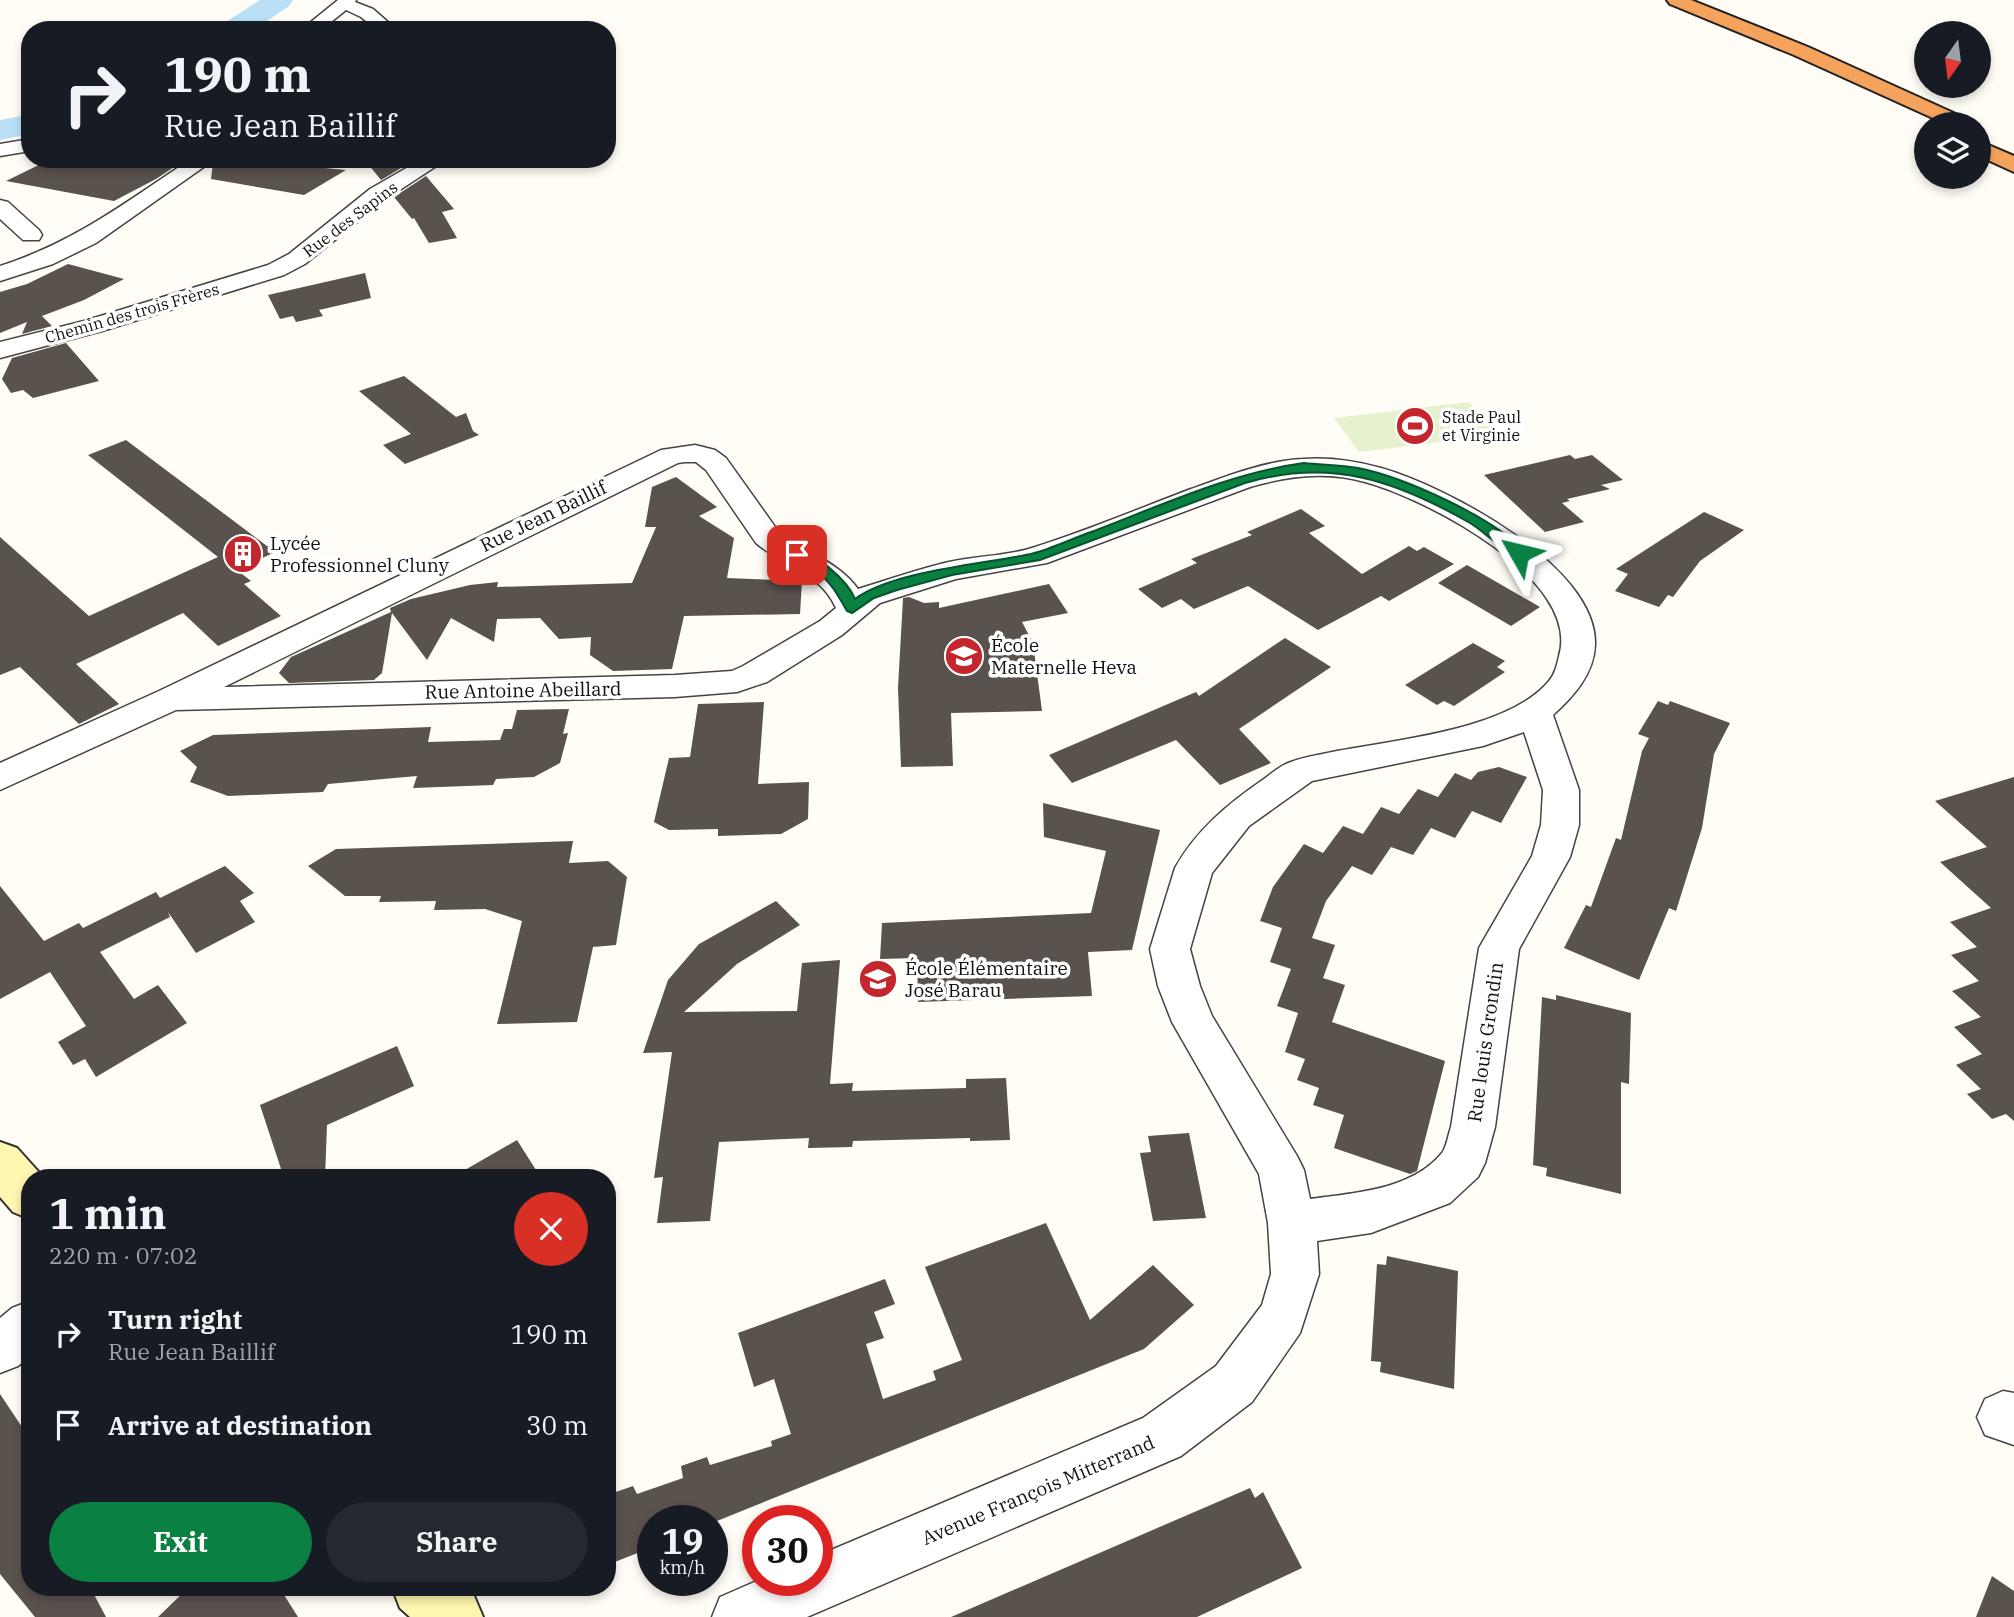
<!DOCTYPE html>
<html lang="en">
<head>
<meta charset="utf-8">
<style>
	:root { --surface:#171b24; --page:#242831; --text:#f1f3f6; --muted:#9ea1a6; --accent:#0b8043 }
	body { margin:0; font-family:"IBM Plex Serif",serif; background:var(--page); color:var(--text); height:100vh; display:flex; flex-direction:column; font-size:26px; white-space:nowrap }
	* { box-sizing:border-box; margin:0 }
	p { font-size:23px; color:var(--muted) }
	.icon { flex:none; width:38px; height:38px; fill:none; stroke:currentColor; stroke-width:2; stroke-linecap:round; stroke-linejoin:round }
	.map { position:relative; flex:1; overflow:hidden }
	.side { position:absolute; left:21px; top:1169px; width:595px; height:427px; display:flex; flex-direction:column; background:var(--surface); border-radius:28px; box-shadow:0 4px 10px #0003 }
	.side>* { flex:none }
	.banner { position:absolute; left:21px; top:21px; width:595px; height:147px; border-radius:28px; box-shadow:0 4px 10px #0003; background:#171b24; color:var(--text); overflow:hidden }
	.needle { width:46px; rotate:194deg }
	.controls { position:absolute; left:1914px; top:21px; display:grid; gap:14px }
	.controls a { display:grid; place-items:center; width:77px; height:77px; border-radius:50%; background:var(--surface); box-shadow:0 4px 10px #0003; font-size:35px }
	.speed { position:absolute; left:637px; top:1505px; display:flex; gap:14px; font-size:35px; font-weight:700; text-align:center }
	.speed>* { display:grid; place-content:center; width:91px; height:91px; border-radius:50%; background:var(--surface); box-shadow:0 4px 10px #0003; line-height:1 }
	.speed small { font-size:18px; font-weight:400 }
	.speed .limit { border:10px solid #d22; background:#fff; color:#111 }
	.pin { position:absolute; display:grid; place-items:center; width:60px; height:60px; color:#fff; margin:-30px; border-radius:14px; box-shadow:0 4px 10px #0006 }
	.me { position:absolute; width:77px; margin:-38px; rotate:307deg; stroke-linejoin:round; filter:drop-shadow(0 0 5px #0008) }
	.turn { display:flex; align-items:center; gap:24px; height:147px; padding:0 28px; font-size:32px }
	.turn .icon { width:91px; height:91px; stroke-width:2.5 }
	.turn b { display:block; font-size:49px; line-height:60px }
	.round { display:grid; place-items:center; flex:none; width:74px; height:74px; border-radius:37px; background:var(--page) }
	.headline { display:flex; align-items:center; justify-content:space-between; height:119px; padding:0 28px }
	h1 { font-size:42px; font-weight:700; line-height:52px }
	.primary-button { display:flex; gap:14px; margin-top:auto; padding:14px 28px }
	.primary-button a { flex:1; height:80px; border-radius:42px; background:var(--accent); color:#fff; font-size:28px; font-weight:700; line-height:80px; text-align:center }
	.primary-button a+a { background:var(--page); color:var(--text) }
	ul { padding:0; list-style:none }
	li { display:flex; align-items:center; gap:21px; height:91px; padding:0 28px }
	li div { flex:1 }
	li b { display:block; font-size:26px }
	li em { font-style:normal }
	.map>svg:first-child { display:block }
	.pitch { fill:#e6f2cf }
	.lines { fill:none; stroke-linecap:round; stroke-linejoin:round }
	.river { fill:#b9e0f7; fill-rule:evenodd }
	.building { fill:#5a524d }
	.street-casing { stroke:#444; stroke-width:3 }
	.secondary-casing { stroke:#333; stroke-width:4 }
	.highway-casing { stroke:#222; stroke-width:4 }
	.street { fill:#fff; fill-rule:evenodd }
	.secondary { fill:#fff6b0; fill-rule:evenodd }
	.highway { fill:#f5a25d; fill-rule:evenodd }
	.route { fill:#0b8043; stroke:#07532c; stroke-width:2 }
	.labels { text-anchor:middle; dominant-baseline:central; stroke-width:7; stroke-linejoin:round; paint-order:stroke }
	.far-street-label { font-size:16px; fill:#111; stroke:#fff }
	.far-poi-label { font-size:16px; fill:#111; stroke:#fff; text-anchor:start }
	.street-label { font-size:19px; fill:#111; stroke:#fff }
	.poi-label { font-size:19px; fill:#111; stroke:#fff; text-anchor:start }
</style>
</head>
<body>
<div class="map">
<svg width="2014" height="1617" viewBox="0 0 2014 1617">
	<rect width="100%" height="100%" fill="#fffdf5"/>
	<path class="pitch" d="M1469,402L1498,435L1359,452L1334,418Z"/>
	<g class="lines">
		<g class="river">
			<path d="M260,0H293L289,6L254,30H219L223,24Z"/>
			<path d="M30,114V134L0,140V120Z"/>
		</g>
	</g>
	<g class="building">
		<path d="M51,159H186L156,179L114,201L6,181Z"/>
		<path d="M218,159H226L346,170L304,195L211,179L213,163Z"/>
		<path d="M364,159H411L413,161L381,180Z"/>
		<path d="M426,176L454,209L442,212L457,238L429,243L414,218L412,219L394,197Z"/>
		<path d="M68,264L124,279L84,300L42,316L52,326L22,334L27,322L0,333V292L27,284Z"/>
		<path d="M365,273L371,298L319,310L323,316L296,322L293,316L280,319L268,295Z"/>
		<path d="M66,343L99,381L33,398L23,390L11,393L2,379L12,358Z"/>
		<path d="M404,376L456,417L466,413L473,431L479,435L405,464L383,445L411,434L359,391Z"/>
		<path d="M126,440L275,552L237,570L251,581L244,584L281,616L218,646L183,613L76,664L119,704L79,724L20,667L0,675V537L89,616L218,557L88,455Z"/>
		<path d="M1570,455L1575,459L1592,455L1623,480L1601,485L1610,489L1567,499L1570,501L1562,503L1584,522L1545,532L1484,475Z"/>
		<path d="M676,477L717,507L699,516L734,538L727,578L802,581L800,614L684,616L672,669L613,671L590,655L591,637L559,639L540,618L497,619L494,642L451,618L427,660L392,613L382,673L374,680L289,683L279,673L291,657L391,612L390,608L411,599L470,585L498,582L497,587L632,583L656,527H645L652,487Z"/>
		<path d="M1301,509L1325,526L1309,533L1362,574L1409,546L1417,551L1424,547L1454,564L1389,601L1381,596L1318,630L1248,586L1194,609L1181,599L1162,608L1138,589L1197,563L1191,559L1252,535L1247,532Z"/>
		<path d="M1704,512L1744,530L1700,561L1673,597L1668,595L1659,607L1615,591L1628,574L1616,569Z"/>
		<path d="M1467,565L1540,607L1511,626L1438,583Z"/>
		<path d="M1049,584L1068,613L1022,622L1033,643L1042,711L951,713L953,766L901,767L898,688L903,598L909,597L924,603L939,602V608Z"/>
		<path d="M1285,638L1331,667L1239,729L1271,763L1220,785L1176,740L1072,783L1049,755L1196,692L1199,696Z"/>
		<path d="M1473,643L1505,661L1497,667L1505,672L1454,706L1444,701L1437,705L1405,685Z"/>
		<path d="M1658,701L1668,705L1670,701L1730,723L1714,754L1702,828L1676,911L1669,908L1639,980L1564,948L1586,905L1591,907L1616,838L1621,840L1642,751L1649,738L1638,734Z"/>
		<path d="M764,702L758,784L809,782L808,819L781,834L718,836V829L669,830L654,822L669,758L690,757L698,704Z"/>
		<path d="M569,709L563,734L568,733L560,763L534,777L496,779L493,785L413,788L417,776L328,784L323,792L228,796L190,782L197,767L180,751L213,735L431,727L428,742L500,740L504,729H512L517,710Z"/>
		<path d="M1499,767L1527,777L1501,823L1472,811L1455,838L1431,828L1413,855L1391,847L1372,875L1352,866L1326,901L1312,938L1335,945L1323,978L1345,985L1332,1022L1445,1061L1417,1171L1410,1174L1334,1148L1344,1115L1313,1105L1319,1088L1297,1080L1305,1059L1285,1052L1298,1013L1277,1006L1291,969L1270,962L1282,928L1260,921L1273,887L1304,844L1323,853L1343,826L1363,834L1381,807L1399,814L1418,789L1438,797L1455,773L1471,780L1478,772Z"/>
		<path d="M2014,777V1121L2006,1114L1992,1119L1967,1094L1981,1089L1956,1065L1982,1054L1954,1027L1981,1017L1952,991L1979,981L1951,955L1977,947L1950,922L1991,908L1940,862L1987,847L1935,801Z"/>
		<path d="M1043,803L1160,830L1132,950L1088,952L1092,996L918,1002L917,958L880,959L882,923L1091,913L1106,851L1044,837Z"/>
		<path d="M573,841L569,863L608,861L627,877L616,945L593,947L577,1022L497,1024L522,921L485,909L434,910L436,901L379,902L381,896H345L308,866L336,849Z"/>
		<path d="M225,866L254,893L240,901L255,922L196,953L168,912L170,917L100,952L134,999L158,985L187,1023L96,1077L85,1059L73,1065L58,1042L86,1026L50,972L0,999V886L44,941L79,923L83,928L156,892L160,898Z"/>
		<path d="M776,901L800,925L737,964L684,1012L797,1011L802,963L840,960L830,1084L853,1083L852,1091L966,1088V1079L1006,1078L1010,1140L970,1141V1138L853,1141L852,1147L808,1148L809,1138L719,1142L710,1221L657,1223L663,1177L654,1178L672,1052L643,1053L668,980L699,944Z"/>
		<path d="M1556,995L1631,1013L1629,1084L1621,1082V1194L1546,1176L1547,1168L1533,1165L1542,997L1556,1000Z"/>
		<path d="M397,1046L414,1086L327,1125L325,1178H284L260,1105Z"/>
		<path d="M1189,1133L1206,1218L1153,1221L1140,1153L1151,1152L1148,1136Z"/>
		<path d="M517,1140L541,1178H451Z"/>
		<path d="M1046,1223L1090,1320L1153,1265L1194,1305L1144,1349L717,1521H653V1547L607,1565V1495L633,1486L637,1494L683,1478L681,1466L707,1457L710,1465L772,1446L771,1441L791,1434L774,1379L754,1387L738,1333L885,1279L895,1304L874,1312L884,1338L866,1344L883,1399L936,1380L933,1371L962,1360L925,1267Z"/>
		<path d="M1387,1256L1458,1271L1454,1389L1380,1372L1381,1362L1371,1361L1377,1264L1386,1265Z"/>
		<path d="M0,1394L30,1439V1587H90L106,1617H35L0,1574Z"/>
		<path d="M1250,1488L1255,1498L1263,1492L1302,1568L1197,1617H951Z"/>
		<path d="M1992,1576L2014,1591V1617H1976Z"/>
		<path d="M189,1587H279L298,1617H158Z"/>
	</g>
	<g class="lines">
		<g class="street-casing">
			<g id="street">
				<path d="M338,0H356L355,2L373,9L397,30H377L361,17L346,10L321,30H301Z"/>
				<path d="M30,139V151L0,156V144Z"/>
				<path d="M191,159H215L96,243L53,264L0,281V266C75,242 126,202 191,159Z"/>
				<path d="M422,159L444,161L386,199L305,264L284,275L102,331L0,358V342L84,321L268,265L289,254L370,189Z"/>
				<path d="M0,200L8,202L39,230L42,235L39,240H23L0,219Z"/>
				<path d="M695,445L715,450L726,458L778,531C804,553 837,560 858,589C888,580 918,569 949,562C976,556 1006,556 1032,548C1086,531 1138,509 1191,489C1227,476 1264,461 1303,459C1329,457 1356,461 1381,468C1445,486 1598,566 1595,645C1594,674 1573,697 1553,715L1579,790V825L1570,857L1519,949L1495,1127L1485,1163L1478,1177L1450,1203L1371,1233L1317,1241L1319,1274L1300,1333L1252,1402L1181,1456L807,1617H712L720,1597L759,1580H817V1556L1143,1418L1216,1366L1262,1305L1271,1274L1268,1223L1259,1174L1172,1022L1158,986L1150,949L1175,868C1196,830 1229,803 1264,779C1272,773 1281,765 1291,762C1303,757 1318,755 1332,752C1394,740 1509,730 1549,681C1555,674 1557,665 1559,656C1582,579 1425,498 1365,482C1326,471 1288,476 1250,487L1047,563L956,579L880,603L842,635L767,682L737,692L675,697L176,710L0,790V763L159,691L661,450ZM685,462H696L706,470L756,543C785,568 819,571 836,608L820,621L743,666L732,671L675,675L224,687L678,463ZM1524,732L1543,790L1541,825L1532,856L1479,948L1451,1127C1448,1135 1447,1146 1442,1153C1412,1190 1354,1193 1310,1199L1304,1170L1297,1156L1212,1016L1200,986L1190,949L1212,873L1249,826L1312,781L1483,746Z"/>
				<path d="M30,1301V1356L18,1366L0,1373V1318L12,1308Z"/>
				<path d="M2003,1391L2014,1393V1445L1985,1435L1977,1417L1985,1399Z"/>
			</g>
		</g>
		<g class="secondary-casing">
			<g id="secondary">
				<path d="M0,1142L17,1148L44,1178H30V1219L13,1212L0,1197Z"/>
				<path d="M392,1587H465L474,1596L483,1617H410L400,1608Z"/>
			</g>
		</g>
		<g class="highway-casing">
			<g id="highway">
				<path d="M1667,0H1691L1808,47L1969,120L1972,124H1946L1794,55L1670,4Z"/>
				<path d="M1979,141L2014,156V172L1979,156Z"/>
			</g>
		</g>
		<use href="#street" class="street"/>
		<use href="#secondary" class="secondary"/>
		<use href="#highway" class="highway"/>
	</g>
	<path class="route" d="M1304,463C1322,465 1341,465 1358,468C1404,477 1495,518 1526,553L1524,555C1509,558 1484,531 1470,523C1395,480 1330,458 1245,483L1040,560L952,575L897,590L874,598L852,613L847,611C838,595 831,582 815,570C808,564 798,562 791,555L793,552C813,549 848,581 855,599C893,571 983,564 1031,554C1051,549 1071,539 1091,532C1160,506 1230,473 1304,463Z"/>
	<defs>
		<g id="stadium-disc" transform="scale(2.0125)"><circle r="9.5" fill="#c4262e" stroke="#fff"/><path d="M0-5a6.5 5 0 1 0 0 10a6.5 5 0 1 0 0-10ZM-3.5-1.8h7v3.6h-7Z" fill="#fff"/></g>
		<g id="building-disc" transform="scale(2.0125)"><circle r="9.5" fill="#c4262e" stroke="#fff"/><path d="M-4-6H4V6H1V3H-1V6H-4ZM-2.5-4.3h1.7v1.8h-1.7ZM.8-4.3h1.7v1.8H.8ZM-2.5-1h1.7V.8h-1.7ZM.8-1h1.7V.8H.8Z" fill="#fff"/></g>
		<g id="school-disc" transform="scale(2.0125)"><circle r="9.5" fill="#c4262e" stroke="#fff"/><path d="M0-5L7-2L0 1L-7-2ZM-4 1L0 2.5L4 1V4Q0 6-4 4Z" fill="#fff"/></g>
	</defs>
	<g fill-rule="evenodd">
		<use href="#stadium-disc" x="1415" y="426"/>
		<use href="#building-disc" x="243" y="554"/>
		<use href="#school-disc" x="964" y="656"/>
		<use href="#school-disc" x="878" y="979"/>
	</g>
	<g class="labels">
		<g class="far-street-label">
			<text transform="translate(350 219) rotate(-37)">Rue des Sapins</text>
			<text transform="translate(132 313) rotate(-16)">Chemin des trois Frères</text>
		</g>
		<g class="far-poi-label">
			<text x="1442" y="417">Stade Paul<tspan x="1442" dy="18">et Virginie</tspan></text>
		</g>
		<g class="street-label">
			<text transform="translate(543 516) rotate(-26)">Rue Jean Baillif</text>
			<text transform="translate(523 690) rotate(-1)">Rue Antoine Abeillard</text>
			<text transform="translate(1485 1042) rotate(-82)">Rue louis Grondin</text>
			<text transform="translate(1038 1490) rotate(-23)">Avenue François Mitterrand</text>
		</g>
		<g class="poi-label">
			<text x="270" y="543">Lycée<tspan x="270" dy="22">Professionnel Cluny</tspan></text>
			<text x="991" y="645">École<tspan x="991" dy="22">Maternelle Heva</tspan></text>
			<text x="905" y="968">École Élémentaire<tspan x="905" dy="22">José Barau</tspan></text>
		</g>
	</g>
</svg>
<div class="controls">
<a><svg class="needle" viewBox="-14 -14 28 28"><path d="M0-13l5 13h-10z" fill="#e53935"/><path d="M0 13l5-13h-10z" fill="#9ea1a6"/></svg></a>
<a><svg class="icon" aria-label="layers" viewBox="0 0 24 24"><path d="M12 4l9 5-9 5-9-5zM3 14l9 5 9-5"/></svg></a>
</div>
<div class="speed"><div>19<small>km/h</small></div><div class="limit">30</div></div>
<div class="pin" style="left:797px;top:555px;background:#d93025"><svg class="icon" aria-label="arrive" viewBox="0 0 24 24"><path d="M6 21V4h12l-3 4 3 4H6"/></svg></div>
<svg class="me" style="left:1519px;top:553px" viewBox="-20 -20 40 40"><path d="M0-17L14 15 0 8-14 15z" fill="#0b8043" stroke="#fff" stroke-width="4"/></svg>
<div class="banner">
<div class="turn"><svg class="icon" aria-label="right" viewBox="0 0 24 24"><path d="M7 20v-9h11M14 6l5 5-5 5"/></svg><div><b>190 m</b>Rue Jean Baillif</div></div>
</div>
<section class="side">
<div class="headline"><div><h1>1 min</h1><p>220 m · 07:02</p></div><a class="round" style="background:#d93025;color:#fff"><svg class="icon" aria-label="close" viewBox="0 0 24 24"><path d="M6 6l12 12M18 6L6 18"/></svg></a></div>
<ul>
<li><svg class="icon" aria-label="right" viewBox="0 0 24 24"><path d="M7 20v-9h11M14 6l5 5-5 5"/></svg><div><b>Turn right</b><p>Rue Jean Baillif</p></div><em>190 m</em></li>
<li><svg class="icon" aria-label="arrive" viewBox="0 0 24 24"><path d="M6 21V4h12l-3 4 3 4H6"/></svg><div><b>Arrive at destination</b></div><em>30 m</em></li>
</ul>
<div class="primary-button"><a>Exit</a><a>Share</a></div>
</section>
</div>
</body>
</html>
